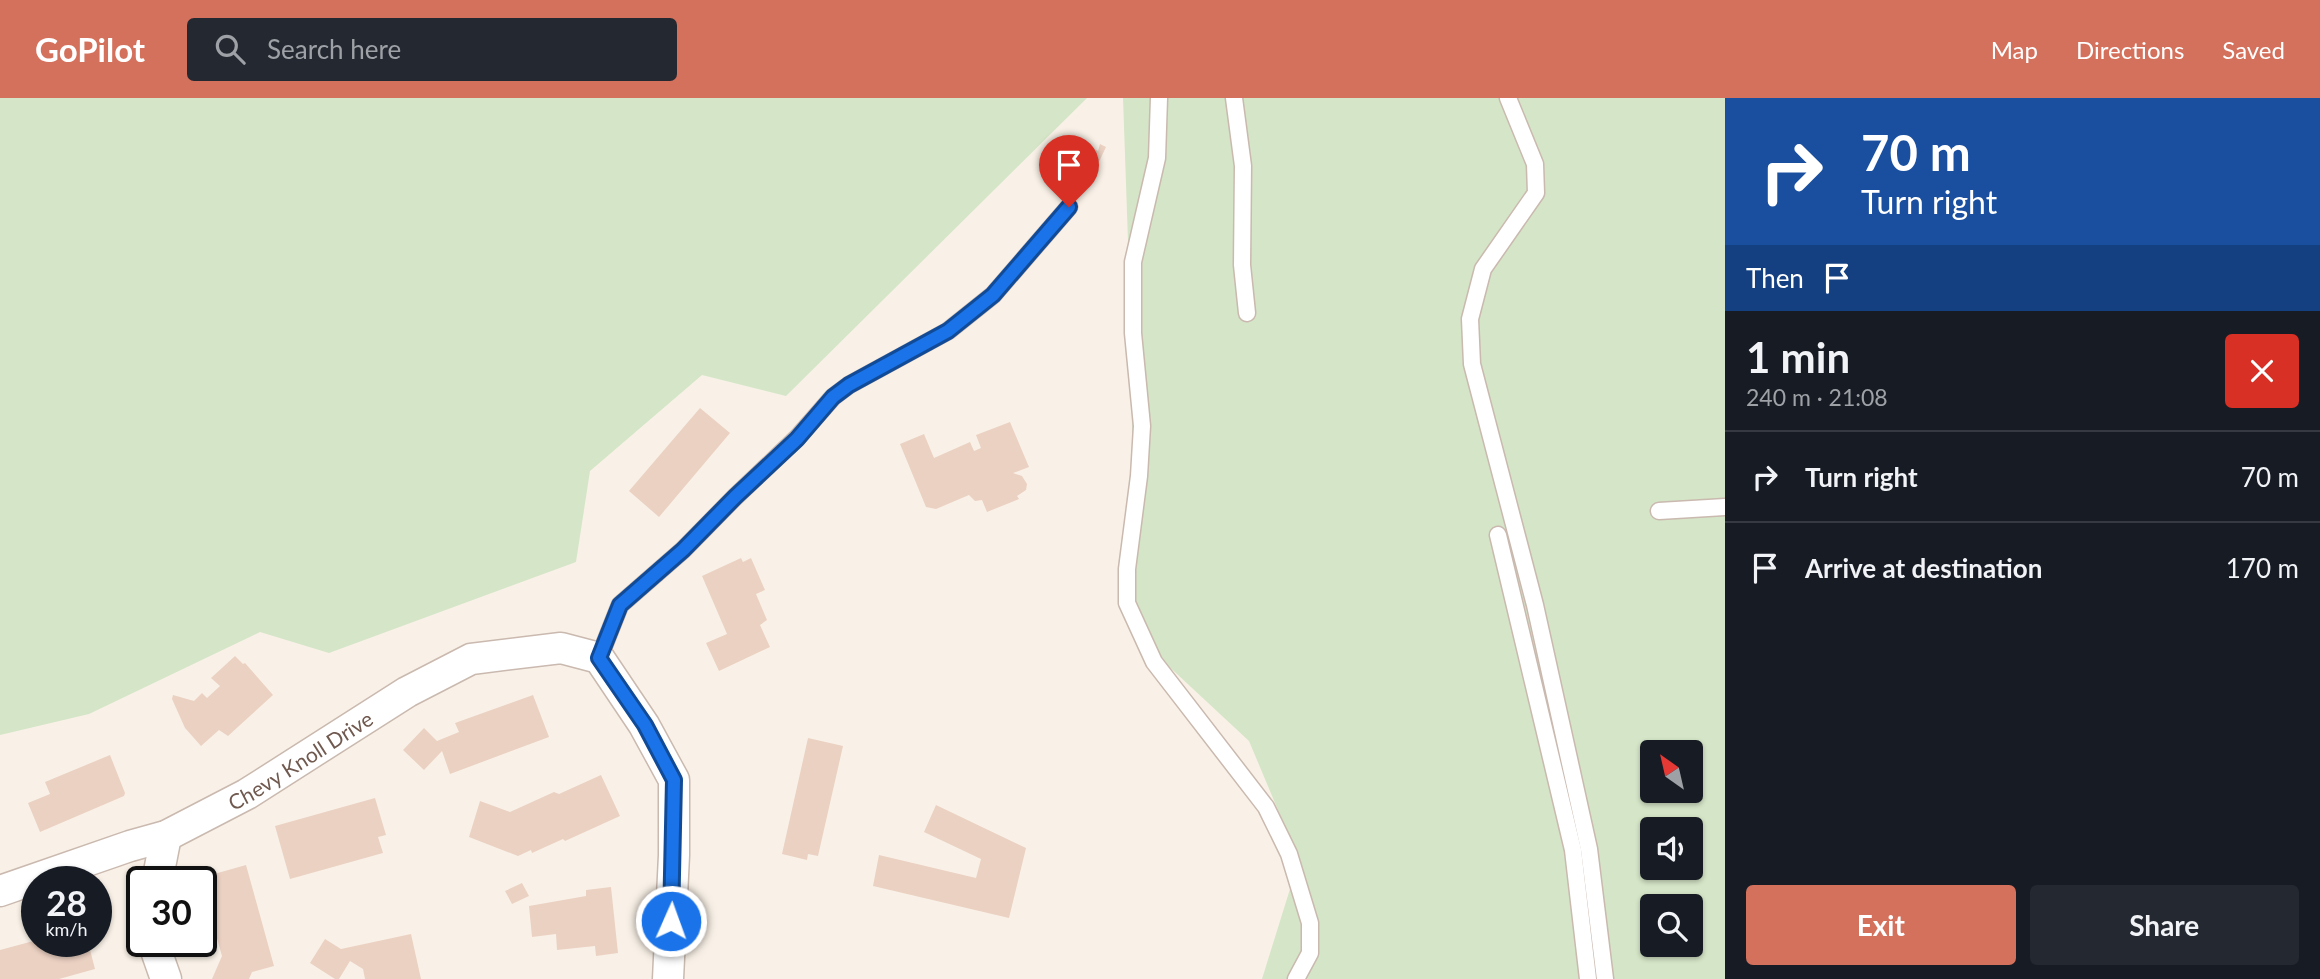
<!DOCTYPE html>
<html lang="en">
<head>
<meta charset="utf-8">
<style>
	:root { --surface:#171b24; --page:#242831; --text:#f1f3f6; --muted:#9ea1a6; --line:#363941; --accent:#d4715c }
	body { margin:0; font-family:Lato,sans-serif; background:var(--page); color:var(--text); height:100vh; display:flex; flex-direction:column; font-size:26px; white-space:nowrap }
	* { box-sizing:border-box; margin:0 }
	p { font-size:23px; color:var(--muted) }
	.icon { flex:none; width:38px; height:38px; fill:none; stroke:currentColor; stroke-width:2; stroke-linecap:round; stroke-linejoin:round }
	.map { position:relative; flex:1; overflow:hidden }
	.panel { display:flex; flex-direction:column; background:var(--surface); width:595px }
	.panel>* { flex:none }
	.banner { background:#1a4fa0; color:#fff; overflow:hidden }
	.needle { width:46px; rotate:326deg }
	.controls { position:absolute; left:1640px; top:642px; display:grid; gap:14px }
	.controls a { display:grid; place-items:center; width:63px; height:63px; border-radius:7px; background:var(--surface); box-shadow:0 2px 5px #0004; font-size:35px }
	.speed { position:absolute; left:21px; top:768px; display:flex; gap:14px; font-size:35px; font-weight:700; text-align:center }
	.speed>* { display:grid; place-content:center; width:91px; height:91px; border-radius:50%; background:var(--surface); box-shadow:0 2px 5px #0004; line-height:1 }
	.speed small { font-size:18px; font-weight:400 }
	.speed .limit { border:4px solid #111; border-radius:10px; background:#fff; color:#111 }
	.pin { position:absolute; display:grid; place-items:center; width:60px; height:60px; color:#fff; margin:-72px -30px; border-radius:50% 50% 50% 0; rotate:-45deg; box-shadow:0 0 7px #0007 }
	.pin .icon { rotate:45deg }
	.me { position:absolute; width:77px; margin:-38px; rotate:2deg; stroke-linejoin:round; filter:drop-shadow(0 0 5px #0008) }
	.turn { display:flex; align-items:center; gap:24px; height:147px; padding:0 21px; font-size:32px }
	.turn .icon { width:91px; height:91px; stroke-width:2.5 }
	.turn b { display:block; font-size:49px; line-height:60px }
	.then { display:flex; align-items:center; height:66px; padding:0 21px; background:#0003; gap:14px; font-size:26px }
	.round { display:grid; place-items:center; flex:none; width:74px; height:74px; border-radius:7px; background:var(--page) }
	.head { display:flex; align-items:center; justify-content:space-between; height:119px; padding:0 21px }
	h1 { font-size:42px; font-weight:700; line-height:52px }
	.action { display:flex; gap:14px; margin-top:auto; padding:14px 21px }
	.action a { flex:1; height:80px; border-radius:7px; background:var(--accent); color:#fff; font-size:28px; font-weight:700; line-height:80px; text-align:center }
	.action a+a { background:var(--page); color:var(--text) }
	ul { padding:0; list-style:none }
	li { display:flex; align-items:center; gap:21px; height:91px; padding:0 21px; border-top:2px solid var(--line) }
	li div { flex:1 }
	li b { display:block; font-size:26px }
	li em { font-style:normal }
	header { display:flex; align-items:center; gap:42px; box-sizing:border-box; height:98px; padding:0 35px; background:var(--accent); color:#fff }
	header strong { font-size:33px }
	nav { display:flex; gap:38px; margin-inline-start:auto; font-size:24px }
	.search { width:490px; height:63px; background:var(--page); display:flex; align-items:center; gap:18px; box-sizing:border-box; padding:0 24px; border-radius:7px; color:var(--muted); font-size:26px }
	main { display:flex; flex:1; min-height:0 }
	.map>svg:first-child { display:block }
	.green { fill:#d5e5c7; fill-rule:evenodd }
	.building { fill:#ebd1c2 }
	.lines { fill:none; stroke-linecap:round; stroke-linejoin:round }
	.service-casing { stroke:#cab9af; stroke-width:19 }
	.minor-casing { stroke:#cab9af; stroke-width:33 }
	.service { stroke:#fff; stroke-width:16 }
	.minor { stroke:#fff; stroke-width:30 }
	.route-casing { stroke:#114b97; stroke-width:18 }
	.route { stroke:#1a73e8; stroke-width:12 }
	.labels { text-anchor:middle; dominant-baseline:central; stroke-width:5; stroke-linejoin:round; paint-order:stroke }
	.street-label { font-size:21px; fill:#70594f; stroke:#fdf6ed }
</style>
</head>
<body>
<header>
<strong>GoPilot</strong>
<div class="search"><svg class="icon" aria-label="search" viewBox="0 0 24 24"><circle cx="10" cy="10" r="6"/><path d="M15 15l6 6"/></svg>Search here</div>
<nav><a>Map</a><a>Directions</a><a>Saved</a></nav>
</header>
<main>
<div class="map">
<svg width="1725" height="881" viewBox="0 0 1725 881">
	<rect width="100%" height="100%" fill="#f9f1e7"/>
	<g class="green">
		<path d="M0,0H1087L786,298L702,277L590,373L576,464L329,555L260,534L89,616L0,637Z"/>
		<path d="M1123,0H1725V881H1262L1299,762L1249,643L1134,536L1131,229ZM1652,654H1690V693H1652ZM1652,732H1690V770H1652ZM1652,808H1690V847H1652Z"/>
	</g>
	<g class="building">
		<path d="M1100,46L1106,49L1088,87L1077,81L1091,49L1098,53Z"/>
		<path d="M700,310L730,335L659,419L629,393Z"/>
		<path d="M1010,324L1029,369L1013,375L1022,378L1027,386L1026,392L1017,398L1019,401L987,414L982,402L975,403L969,397L936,411L926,409L900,346L924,336L934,360L970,344L974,353L981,350L976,337Z"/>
		<path d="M741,460L743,464L751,460L765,492L756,496L767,522L760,527L770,549L719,573L706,545L727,536L702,478Z"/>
		<path d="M235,558L243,566L245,565L273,597L228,638L219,632L201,648L185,630L172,601L173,597L194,603L202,595L207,600L220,588L211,580Z"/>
		<path d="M533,597L549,639L450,676L442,653L424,672L403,652L424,630L437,643L459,634L455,625Z"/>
		<path d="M808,640L843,648L818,758L808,756L807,762L782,756Z"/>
		<path d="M110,657L125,695L124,698L40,734L28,705L50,696L45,684Z"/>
		<path d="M601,677L620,718L565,743L563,741L532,755L531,752L518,758L469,739L480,703L510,714L554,694L559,696Z"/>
		<path d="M375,700L386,737L378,739L383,755L290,781L275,728Z"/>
		<path d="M936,707L1026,750L1009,820L873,788L879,757L976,780L981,761L924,734Z"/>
		<path d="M246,767L274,868L252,874L249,881H212L222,858L200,780Z"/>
		<path d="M522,785L529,798L512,806L505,793Z"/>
		<path d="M611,789L618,855L596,858L595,848L557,852L556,836L532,839L529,808L586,798V792Z"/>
		<path d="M411,836L421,881H365L363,871L350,863L339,881H335L310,865L325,841L341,851Z"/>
		<path d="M37,842V844H88L95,871L59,881H0V852Z"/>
	</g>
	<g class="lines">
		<g class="service-casing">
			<g id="service">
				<path d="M1159,0L1157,60L1133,164V235L1142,328L1139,378L1127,471V505L1154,564L1266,709L1289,756L1310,825V855L1296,881"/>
				<path d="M1234,0L1243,68L1242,167L1247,215"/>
				<path d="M1508,0L1535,66L1536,95L1483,171L1470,221L1472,266L1535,507L1589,751L1605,881"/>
				<path d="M1659,413L1725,409"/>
				<path d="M1498,437L1573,752L1588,881"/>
				<path d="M599,560L620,507L683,452L735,399L797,340L833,299L849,287L948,233L993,197L1069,109"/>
			</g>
		</g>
		<g class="minor-casing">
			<g id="minor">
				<path d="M157,784L166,738"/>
				<path id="s1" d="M0,793L130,748L166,738L247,696L407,594L471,561L561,550L599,560L644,627L674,682V757L668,881"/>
				<path d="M153,844L166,881"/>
			</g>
		</g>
		<use href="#service" class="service"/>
		<use href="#minor" class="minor"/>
	</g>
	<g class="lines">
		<g class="route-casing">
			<path id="route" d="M671,823L674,682L645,627L599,560L620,507L683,452L735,399L797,341L833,299L849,287L948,233L993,197L1069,109"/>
		</g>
		<use href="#route" class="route"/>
	</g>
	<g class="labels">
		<g class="street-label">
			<text stroke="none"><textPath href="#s1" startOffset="329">Chevy Knoll Drive</textPath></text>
		</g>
	</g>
</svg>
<div class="controls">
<a><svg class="needle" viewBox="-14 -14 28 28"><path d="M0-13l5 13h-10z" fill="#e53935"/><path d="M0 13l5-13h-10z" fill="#9ea1a6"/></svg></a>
<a><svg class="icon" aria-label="sound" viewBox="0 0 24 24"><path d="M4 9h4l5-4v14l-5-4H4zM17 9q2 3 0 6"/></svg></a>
<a><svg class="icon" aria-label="search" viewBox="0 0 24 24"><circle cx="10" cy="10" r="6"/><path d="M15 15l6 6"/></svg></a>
</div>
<div class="speed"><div>28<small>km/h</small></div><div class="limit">30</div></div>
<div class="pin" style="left:1069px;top:109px;background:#d93025"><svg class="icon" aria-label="arrive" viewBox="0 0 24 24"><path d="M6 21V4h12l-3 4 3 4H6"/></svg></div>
<svg class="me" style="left:671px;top:823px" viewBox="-20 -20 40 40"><circle r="17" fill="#1a73e8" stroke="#fff" stroke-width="3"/><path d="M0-11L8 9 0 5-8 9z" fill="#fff"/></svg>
</div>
<section class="panel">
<div class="banner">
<div class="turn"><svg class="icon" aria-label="right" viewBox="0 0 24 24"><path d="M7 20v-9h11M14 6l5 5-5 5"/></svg><div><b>70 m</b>Turn right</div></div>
<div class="then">Then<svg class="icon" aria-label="arrive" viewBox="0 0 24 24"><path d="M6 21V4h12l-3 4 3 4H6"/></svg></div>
</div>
<div class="head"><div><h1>1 min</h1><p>240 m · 21:08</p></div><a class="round" style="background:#d93025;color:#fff"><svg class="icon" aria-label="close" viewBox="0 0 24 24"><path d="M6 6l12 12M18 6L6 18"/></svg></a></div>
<ul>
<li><svg class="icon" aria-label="right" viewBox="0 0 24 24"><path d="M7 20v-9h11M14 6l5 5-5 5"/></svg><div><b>Turn right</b></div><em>70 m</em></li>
<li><svg class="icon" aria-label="arrive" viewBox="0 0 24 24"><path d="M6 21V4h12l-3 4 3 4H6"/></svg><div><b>Arrive at destination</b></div><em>170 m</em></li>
</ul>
<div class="action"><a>Exit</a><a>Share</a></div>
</section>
</main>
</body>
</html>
